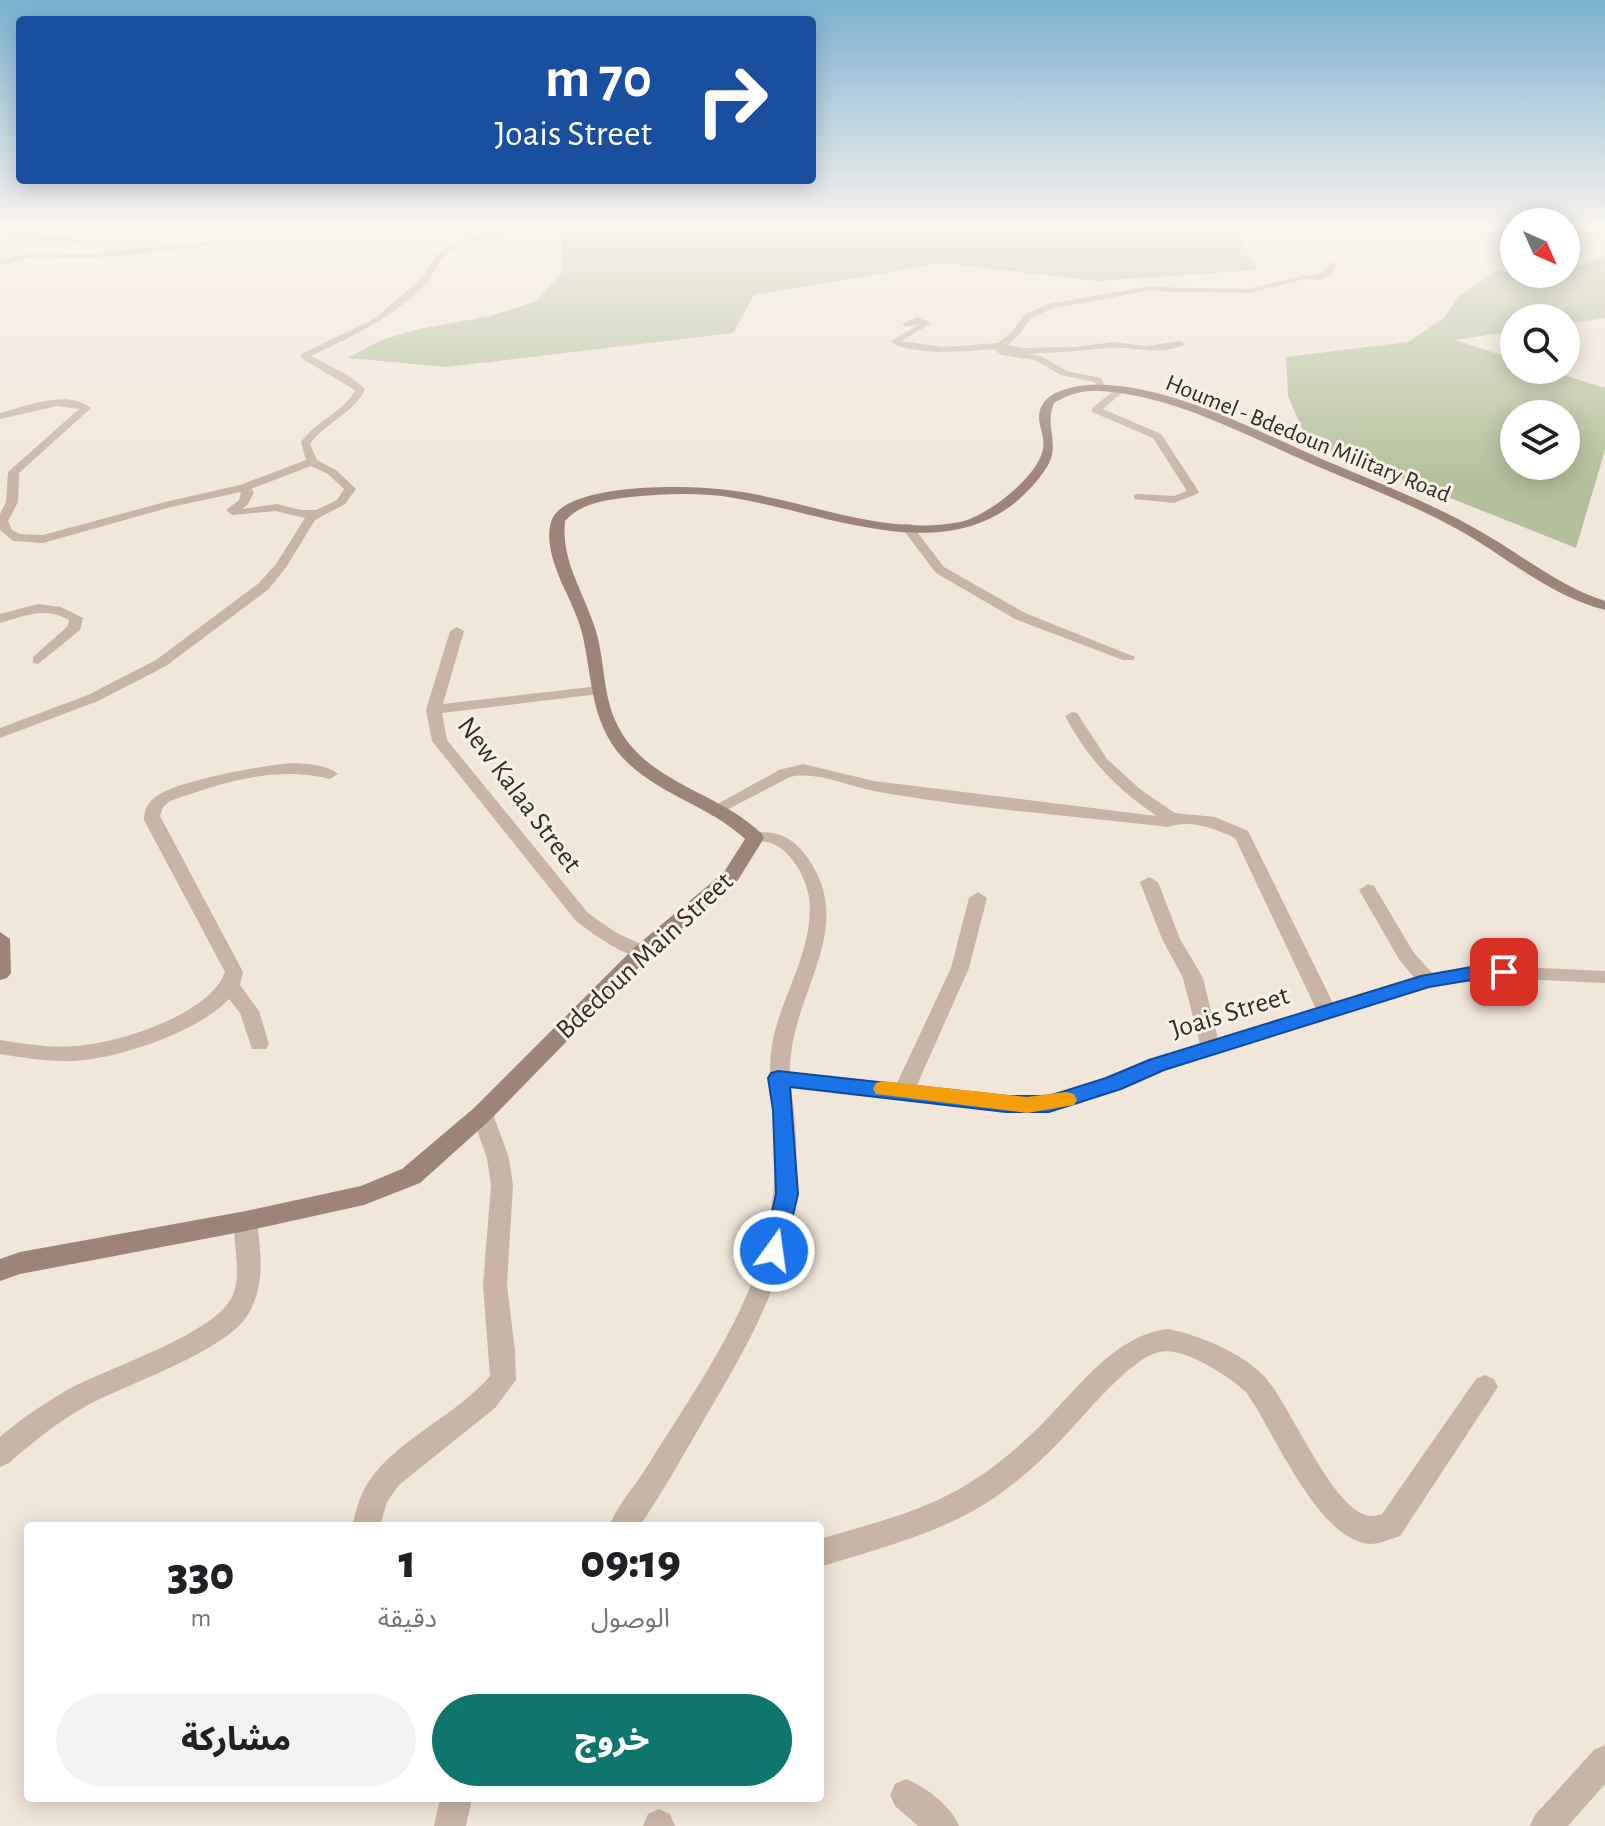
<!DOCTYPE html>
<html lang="ar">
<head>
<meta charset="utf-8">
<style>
	:root { --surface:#fff; --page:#f2f2f2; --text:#202124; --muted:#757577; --accent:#0f766e }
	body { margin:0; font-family:"Alegreya Sans","Noto Sans Arabic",sans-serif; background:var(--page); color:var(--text); direction:rtl; height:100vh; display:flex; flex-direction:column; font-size:30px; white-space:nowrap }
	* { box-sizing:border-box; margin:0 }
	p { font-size:26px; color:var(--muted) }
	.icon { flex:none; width:44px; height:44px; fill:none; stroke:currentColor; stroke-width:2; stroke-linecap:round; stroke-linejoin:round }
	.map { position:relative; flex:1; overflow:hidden; direction:ltr }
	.details { position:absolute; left:24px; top:1522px; width:800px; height:280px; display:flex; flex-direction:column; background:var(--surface); border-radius:8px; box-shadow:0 4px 20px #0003; direction:rtl }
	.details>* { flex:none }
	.guide { position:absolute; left:16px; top:16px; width:800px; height:168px; border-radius:8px; box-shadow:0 4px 20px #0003; direction:rtl; background:#1a4fa0; color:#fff; overflow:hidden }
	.needle { width:52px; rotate:135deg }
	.tools { position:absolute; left:1500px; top:208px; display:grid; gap:16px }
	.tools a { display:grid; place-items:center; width:80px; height:80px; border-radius:50%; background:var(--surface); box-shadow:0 4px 20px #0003; font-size:40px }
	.pin { position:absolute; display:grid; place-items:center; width:68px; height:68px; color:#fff; margin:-34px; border-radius:16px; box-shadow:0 4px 12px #0006 }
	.me { position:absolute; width:88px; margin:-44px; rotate:14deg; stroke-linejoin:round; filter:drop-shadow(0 0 6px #0008) }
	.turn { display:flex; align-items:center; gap:28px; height:168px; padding:0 32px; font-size:36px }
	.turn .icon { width:104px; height:104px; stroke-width:2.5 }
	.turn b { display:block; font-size:56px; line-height:68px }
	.eta { display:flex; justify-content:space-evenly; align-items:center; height:136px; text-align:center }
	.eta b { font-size:48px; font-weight:800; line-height:56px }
	.primary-button { display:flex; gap:16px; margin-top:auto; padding:16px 32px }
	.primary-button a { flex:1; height:92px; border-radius:48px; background:var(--accent); color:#fff; font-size:32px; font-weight:800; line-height:92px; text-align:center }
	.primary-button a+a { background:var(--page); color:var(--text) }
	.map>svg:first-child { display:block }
	.green { fill:#b4c09a; fill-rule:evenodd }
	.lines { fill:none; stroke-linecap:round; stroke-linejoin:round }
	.street { fill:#c9b5a6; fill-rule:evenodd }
	.secondary { fill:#9c8478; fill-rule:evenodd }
	.route { fill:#1a73e8; stroke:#114b97; stroke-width:2 }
	.slow { fill:#f59e0b }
	.labels { text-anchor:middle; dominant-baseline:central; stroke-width:6; stroke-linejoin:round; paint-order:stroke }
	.far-street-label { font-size:24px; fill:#352b27; stroke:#f9f0e6 }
	.street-label { font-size:28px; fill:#352b27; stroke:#f9f0e6 }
</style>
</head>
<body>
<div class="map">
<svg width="1605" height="1826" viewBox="0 0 1605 1826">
	<rect width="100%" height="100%" fill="#f1e6da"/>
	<g class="green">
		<path d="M604,226H894L941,233L979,226H1233L1258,270L1097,281L942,263L754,295L733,333L446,367L348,358L381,340L419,329L490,316L536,301L562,273V235Z"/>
		<path d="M1605,258V318L1566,324V318H1514V331L1455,340L1514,359V370H1547L1605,388V450L1576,548L1307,441L1288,396L1286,357L1408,342L1444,318L1458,297L1497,270L1514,274H1566V269ZM1514,414H1566V466H1514Z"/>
	</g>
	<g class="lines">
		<g class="street">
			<path d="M27,226H38L15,236L72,237L82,242L78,244L71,241L7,238L8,233Z"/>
			<path d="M511,226H525C501,237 465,237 444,257C436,264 434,275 427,283C394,317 353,336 311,356L351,377L365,389C354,414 325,422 310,444L317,460L336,470L356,489L345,504L315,520L287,566L269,589L166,666L98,701L0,738V728L88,695L156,660L259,583L276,564L305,518L276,511L232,515L226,510L239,500L241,492L171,507L43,543L13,541L0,530V514L6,502L8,472L79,409L57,406L0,419V413C27,406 67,389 91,408L19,473L18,502L8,521L12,530L20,534L43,535L165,502L240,485L306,460L301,442C316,421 344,412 355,390L301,358V354L374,319L422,278L437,254L445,249L481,233ZM311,466L328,474L344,489L337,500L316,510H301L277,504L242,509L248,504L254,492L251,489Z"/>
			<path d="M207,242L210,246L91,258L31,257L0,265V261L31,253L91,254Z"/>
			<path d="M1331,262L1338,264L1329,276L1319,280L1306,279L1249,293L1146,291L1050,309L1030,319L1018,336L1007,345L1021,348L1076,347L1113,342L1146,346L1180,341L1185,344C1161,357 1135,346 1110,348C1082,350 1055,353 1027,354L1041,356L1067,371L1101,378L1106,388L1101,391L1094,382L1061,375L1035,360L1001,355L995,349C971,351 909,357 891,341L920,324L906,327L902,324L917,317L931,323L902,341L943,347L998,343L1012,332L1024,315L1048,304L1146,287L1249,289L1306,275C1319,276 1323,272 1331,262Z"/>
			<path d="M1116,389L1124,391L1103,409L1161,434L1199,492L1197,494L1174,503L1134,499V495L1138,494L1174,496L1187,491L1153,438L1092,412V408Z"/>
			<path d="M903,524H911L944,567L1025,613L1135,657L1133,660H1123L1015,619L936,573L901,527Z"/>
			<path d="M38,604L61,607L83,618L80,630L38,664L33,663V657L68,626L69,620C44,606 25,616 0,623V614Z"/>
			<path d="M457,627L464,631L443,704L599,686L606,690L599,694L442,713L447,740L588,913L615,932L649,948L651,952L649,956C629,962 592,933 576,921L432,741L426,710L450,631Z"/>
			<path d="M1072,712L1077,713L1107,759L1141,790L1175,813L1215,817L1248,831L1333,1003L1415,978L1400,961L1359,890L1368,884L1374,886L1414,953L1433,974L1497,966L1605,971V983L1497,978L1429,987L1164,1070L1076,1105L1027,1113L791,1087C811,1228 776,1298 706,1416C685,1452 666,1487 643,1521L640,1526H609C618,1504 636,1485 648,1465C683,1409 722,1353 748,1292C770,1242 777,1187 775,1132C773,1094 765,1070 775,1031C786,989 815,943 809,897C806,877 789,846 767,842C760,841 756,843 749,842L747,838L749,834C771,829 790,835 804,853C862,927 789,993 790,1072L897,1083L951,968L969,898L978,892L987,898L969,968L917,1085L1027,1097L1067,1091L1200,1044L1183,978L1162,939L1140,882L1149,877L1158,882L1180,939L1203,978L1218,1039L1316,1009L1235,838C1214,828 1190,819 1168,827C1071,815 971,809 874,791C847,786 817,771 790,777L719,814L713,816L705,811L779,770L803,764L874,781L1157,816C1116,789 1088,759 1065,716Z"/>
			<path d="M292,763C308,764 326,764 338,774L330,779C275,765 222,783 170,801L163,807L160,816L243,972L240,985L259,1011L269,1044L266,1049H252L240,1013L229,999C198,1032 120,1058 75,1061C50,1062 25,1058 0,1054V1040C25,1044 49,1048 74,1046C116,1044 210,1015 225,972L144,820C144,811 147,804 154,798C173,781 264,765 292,763Z"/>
			<path d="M482,1106L489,1108L493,1114L509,1158L513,1185L507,1285L515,1351L516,1380L495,1408L399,1485L387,1502L380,1526H352C356,1512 359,1497 367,1484C395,1440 456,1416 490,1376L483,1285L491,1185L487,1158L471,1114L475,1108Z"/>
			<path d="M246,1212L254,1214L257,1221C261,1255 266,1285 247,1316C225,1351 128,1384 88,1405C59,1421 34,1441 9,1463L0,1467V1437C22,1418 46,1402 71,1388C109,1368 212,1334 231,1299C246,1270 227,1236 238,1214Z"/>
			<path d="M1169,1329C1201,1336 1240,1352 1263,1375C1289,1401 1333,1513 1370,1516C1374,1516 1378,1515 1382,1514L1476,1379L1485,1375L1494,1379L1498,1387L1400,1536C1391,1539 1379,1544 1370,1544C1317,1540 1274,1431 1246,1392C1228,1376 1184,1346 1159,1352C1129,1359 1083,1418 1060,1441C1043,1459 1025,1475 1005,1490C951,1531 884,1547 820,1567V1539C873,1523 927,1511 974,1480C999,1464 1023,1443 1044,1422C1079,1387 1116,1334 1169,1329Z"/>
			<path d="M1605,1745V1784L1568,1826H1530L1535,1815L1594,1750Z"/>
			<path d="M906,1779C926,1787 951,1806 959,1826H918L895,1806L890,1795L895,1784Z"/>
			<path d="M440,1798H472L466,1826H434Z"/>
			<path d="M659,1809L670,1814L675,1826H643L648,1814Z"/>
		</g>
		<g class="secondary">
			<path d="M1088,385C1165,381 1254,430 1324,460C1376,482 1429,502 1478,530C1521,554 1558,586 1605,601V610C1549,596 1506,556 1457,529C1410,503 1361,485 1312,464C1245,435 1175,396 1101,391C1084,390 1069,394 1054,403C1044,425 1061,445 1047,467C971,581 841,516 734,498C700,492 665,494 631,497C607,500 582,502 565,521C561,560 582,589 594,625C605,656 602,690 615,720C642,783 717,790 762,834L764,838L738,880L649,957L490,1120L420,1183L364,1205L246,1231L20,1274L0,1281V1259L20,1252L246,1211L361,1186L402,1169L474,1108L635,947L724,872L745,839C711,807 663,796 629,764C591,729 593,683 583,637C579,619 571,603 563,586C555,567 545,543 551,522C563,481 694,485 728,490C804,499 882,537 960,522C986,517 1038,477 1043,449C1045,438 1040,429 1039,419C1038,393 1068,387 1088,385Z"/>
			<path d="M0,932L10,939L11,973L7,978L0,980Z"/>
		</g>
	</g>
	<linearGradient id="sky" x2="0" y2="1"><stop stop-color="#7bb1d1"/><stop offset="0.47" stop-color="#f9f4ee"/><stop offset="1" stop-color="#f9f4ee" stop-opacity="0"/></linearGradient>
	<rect width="1605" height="482" fill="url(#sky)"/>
	<path class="route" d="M1477,966H1504L1514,972L1504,979H1477L1429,987L1164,1070L1121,1089L1049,1112H1006L790,1087L798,1194L783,1258L774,1261L766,1258L763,1251L776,1194L773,1110L768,1078L771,1073L778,1071L1006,1096H1049L1106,1078L1149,1060L1421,976Z"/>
	<path class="slow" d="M883,1081L1027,1097L1066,1092L1074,1094L1077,1100L1074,1105L1027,1113L876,1094L873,1089L876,1083Z"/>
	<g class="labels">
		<g class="far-street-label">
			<text transform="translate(1308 439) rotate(22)">Houmel - Bdedoun Military Road</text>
		</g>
		<g class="street-label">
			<text transform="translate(519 795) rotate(53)">New Kalaa Street</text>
			<text transform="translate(645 956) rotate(-43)">Bdedoun Main Street</text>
			<text transform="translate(1230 1013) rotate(-17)">Joais Street</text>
		</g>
	</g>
</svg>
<div class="tools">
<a><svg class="needle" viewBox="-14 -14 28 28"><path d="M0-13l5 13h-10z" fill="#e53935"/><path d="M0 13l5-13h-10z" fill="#757577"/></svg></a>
<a><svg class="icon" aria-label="search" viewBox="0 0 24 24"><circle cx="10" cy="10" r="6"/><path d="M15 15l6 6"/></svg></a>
<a><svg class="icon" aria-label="layers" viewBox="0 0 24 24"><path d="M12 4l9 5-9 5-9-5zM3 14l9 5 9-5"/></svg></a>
</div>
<div class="pin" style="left:1504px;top:972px;background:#d93025"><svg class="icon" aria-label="arrive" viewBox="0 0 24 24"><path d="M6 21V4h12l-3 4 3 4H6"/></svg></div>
<svg class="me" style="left:774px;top:1251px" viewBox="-20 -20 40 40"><circle r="17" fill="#1a73e8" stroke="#fff" stroke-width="3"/><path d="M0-11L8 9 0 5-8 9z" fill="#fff"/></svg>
<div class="guide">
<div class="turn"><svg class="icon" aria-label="right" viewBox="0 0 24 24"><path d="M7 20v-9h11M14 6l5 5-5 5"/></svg><div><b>70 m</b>Joais Street</div></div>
</div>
<section class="details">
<div class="eta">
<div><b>09:19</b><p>الوصول</p></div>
<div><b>1</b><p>دقيقة</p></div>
<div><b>330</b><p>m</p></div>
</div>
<div class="primary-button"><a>خروج</a><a>مشاركة</a></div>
</section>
</div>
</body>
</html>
